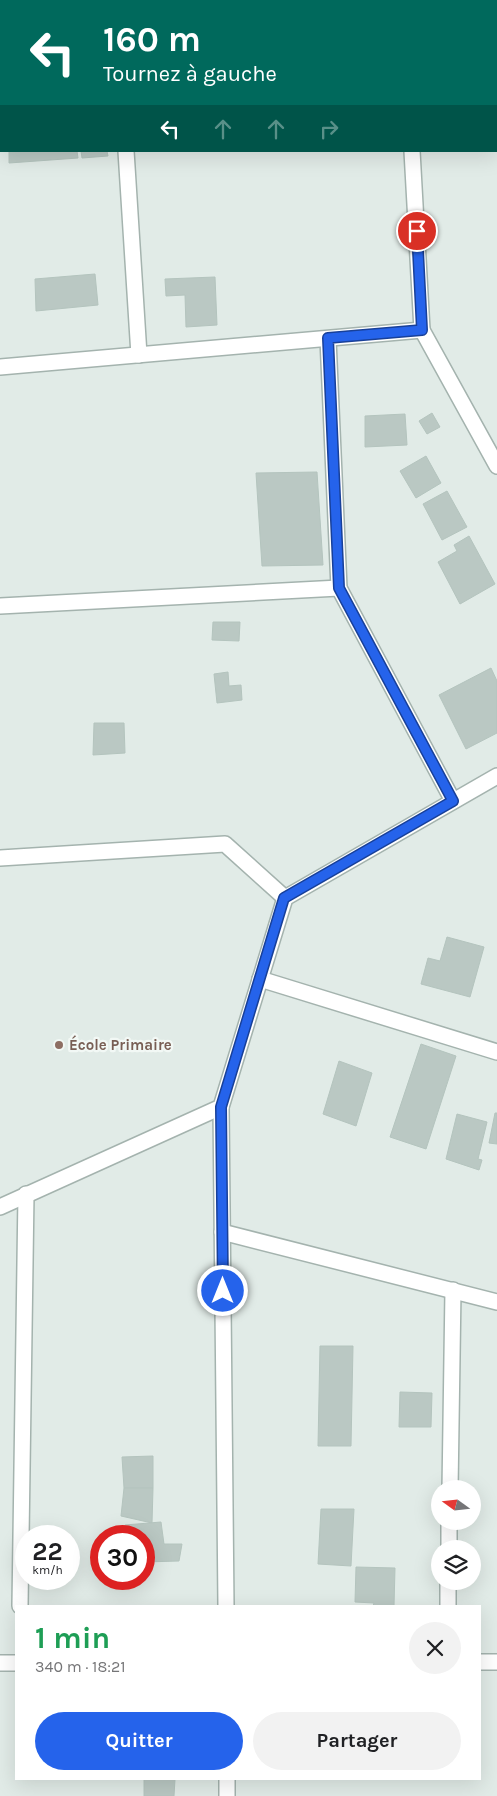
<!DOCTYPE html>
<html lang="fr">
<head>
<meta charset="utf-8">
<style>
	:root { --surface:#fff; --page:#f2f2f2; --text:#202124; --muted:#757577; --accent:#2563eb }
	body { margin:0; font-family:Karla,sans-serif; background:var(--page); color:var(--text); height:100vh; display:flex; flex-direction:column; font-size:19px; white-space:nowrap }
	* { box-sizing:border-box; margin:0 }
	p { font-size:16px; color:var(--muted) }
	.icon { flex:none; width:28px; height:28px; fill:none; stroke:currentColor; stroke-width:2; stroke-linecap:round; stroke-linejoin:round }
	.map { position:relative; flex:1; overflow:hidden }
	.panel { position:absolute; left:15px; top:1605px; width:466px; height:175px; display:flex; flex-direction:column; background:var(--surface); border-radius:0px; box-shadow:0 5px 20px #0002 }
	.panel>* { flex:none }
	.top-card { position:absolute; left:0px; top:0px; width:498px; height:152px; box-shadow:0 5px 20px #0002; background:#00695c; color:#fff; overflow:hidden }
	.needle { width:32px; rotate:285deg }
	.fabs { position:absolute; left:431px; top:1480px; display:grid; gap:10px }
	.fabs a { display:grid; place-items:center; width:50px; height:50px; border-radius:50%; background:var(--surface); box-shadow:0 5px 20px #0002; font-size:25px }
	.speed { position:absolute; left:15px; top:1525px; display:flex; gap:10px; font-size:25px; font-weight:700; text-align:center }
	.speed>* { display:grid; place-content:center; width:65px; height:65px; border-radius:50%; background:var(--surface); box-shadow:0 5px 20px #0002; line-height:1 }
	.speed small { font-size:12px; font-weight:400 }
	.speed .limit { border:8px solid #d22; background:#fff; color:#111 }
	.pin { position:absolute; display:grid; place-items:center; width:42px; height:42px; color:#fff; margin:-21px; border:2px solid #fff; border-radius:50%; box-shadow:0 1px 5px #0007 }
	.me { position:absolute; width:55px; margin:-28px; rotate:0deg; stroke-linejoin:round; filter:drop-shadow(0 0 4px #0008) }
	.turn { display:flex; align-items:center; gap:18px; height:105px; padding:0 20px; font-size:22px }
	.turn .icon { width:65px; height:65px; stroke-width:2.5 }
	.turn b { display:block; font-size:35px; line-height:42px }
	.lanes { display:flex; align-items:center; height:48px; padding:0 20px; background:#0003; justify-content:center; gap:25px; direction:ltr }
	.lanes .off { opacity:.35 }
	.round { display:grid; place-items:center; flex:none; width:52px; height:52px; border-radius:26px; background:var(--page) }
	.overview { display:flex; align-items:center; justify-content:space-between; height:85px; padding:0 20px }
	h1 { font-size:30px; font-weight:700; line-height:38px; color:#1e9e55 }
	.cta { display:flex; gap:10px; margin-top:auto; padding:10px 20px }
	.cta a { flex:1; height:58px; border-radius:30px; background:var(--accent); color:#fff; font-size:20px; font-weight:700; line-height:58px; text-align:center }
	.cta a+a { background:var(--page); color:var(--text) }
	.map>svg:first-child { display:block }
	.building { fill:#bac8c3; stroke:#b4c4be }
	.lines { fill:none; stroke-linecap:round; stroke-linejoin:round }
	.minor-casing { stroke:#a4b3ae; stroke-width:18 }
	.minor { stroke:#fff; stroke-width:15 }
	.route-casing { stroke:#184099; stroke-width:12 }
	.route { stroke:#2563eb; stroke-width:9 }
	.education-dot { fill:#8d6e63; stroke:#f2f8f5; stroke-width:2 }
	.labels { text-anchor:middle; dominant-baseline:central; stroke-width:4.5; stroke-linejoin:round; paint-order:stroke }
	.education-label { font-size:15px; font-weight:bold; fill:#785e54; stroke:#f2f8f5; text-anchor:start }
</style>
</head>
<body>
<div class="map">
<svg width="497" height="1796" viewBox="0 0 497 1796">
	<rect width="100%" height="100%" fill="#e1ebe7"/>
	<g class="building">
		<path d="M278,0H339L278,1Z"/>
		<path d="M9,151H77L78,158L9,163Z"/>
		<path d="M81,151H107L108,156L82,158Z"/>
		<path d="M95,274L98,305L36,311L35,279Z"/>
		<path d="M215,277L217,325L186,327L185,295L166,296L165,279Z"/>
		<path d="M432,413L440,427L427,434L419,421Z"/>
		<path d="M405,414L407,445L365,447V416Z"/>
		<path d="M426,456L441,483L416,498L400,471Z"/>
		<path d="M317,472L323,565L262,566L256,473Z"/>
		<path d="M447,491L467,527L442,540L423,504Z"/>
		<path d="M469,536L495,584L460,604L438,562L457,551L454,545Z"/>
		<path d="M213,622H240L239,641L212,640Z"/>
		<path d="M491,668L497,681V733L466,749L439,695Z"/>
		<path d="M228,672L229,686L241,685L242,700L217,703L214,674Z"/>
		<path d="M94,723H124L125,753L93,755Z"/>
		<path d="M447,937L484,947L470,997L421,984L428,958L440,961Z"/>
		<path d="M421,1044L456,1056L426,1149L390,1137Z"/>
		<path d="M339,1061L372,1073L356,1126L323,1114Z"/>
		<path d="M495,1113H497V1144L489,1143Z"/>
		<path d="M457,1114L487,1122L478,1159L482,1160L479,1170L446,1159Z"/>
		<path d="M320,1346H353L351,1446H318Z"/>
		<path d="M400,1392L432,1393L431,1427H399Z"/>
		<path d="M153,1456V1488H124L122,1457Z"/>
		<path d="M124,1488H153L152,1523L121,1516Z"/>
		<path d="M321,1509H354L351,1566L318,1564Z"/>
		<path d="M161,1522L164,1544H182L179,1561L144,1562V1536H124L125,1525Z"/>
		<path d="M356,1567L395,1568L394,1606H373L374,1603L355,1602Z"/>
		<path d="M144,1779H175L174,1796H144Z"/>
	</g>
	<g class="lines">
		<g class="minor-casing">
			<g id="minor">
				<path d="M116,0V1"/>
				<path d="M404,0V1"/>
				<path d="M126,151L139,355"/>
				<path d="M412,151L422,330L497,466"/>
				<path d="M328,339L339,588L453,801"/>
				<path d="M0,367L422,330"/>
				<path d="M0,606L339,588"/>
				<path d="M0,858L225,844L285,898"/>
				<path d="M260,979L497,1052"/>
				<path d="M221,1107L226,1606"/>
				<path d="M0,1207L221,1107L285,898L497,776"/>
				<path d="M222,1232L497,1302"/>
				<path d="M450,1489L453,1290"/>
				<path d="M449,1549V1521"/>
				<path d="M20,1606L26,1194"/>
				<path d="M448,1606V1581"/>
				<path d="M480,1662H497"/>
				<path d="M0,1663H16"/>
				<path d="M227,1779V1796"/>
			</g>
		</g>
		<use href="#minor" class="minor"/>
	</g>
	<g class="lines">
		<g class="route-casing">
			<path id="route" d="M223,1291L221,1107L284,898L453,801L339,588L328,338L422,330L417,231"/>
		</g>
		<use href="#route" class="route"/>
	</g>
	<circle class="education-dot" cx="59" cy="1045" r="5"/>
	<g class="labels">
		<g class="education-label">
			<text x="69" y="1045">École Primaire</text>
		</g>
	</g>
</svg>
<div class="fabs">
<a><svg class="needle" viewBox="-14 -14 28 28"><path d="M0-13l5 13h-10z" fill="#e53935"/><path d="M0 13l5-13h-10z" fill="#757577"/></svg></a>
<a><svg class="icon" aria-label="layers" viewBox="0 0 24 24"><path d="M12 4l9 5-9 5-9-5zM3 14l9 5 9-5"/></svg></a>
</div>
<div class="speed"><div>22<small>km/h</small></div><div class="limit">30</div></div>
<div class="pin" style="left:417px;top:231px;background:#d93025"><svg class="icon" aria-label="arrive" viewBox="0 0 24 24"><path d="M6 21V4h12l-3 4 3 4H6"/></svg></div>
<svg class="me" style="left:223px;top:1291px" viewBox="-20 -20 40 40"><circle r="17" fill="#2563eb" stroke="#fff" stroke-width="3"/><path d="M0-11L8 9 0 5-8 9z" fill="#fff"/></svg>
<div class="top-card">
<div class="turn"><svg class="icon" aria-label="left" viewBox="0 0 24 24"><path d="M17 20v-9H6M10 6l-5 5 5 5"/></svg><div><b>160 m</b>Tournez à gauche</div></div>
<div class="lanes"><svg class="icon" aria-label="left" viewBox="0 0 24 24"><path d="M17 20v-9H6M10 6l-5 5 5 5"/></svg><svg class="icon off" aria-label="ahead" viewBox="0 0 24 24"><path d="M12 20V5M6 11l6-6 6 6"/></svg><svg class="icon off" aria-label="ahead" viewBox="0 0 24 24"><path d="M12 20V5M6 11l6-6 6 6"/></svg><svg class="icon off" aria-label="right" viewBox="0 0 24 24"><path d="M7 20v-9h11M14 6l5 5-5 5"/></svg></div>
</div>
<section class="panel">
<div class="overview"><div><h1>1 min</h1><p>340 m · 18:21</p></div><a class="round"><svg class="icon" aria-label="close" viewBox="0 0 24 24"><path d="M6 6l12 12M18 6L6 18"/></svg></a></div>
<div class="cta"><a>Quitter</a><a>Partager</a></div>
</section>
</div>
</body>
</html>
